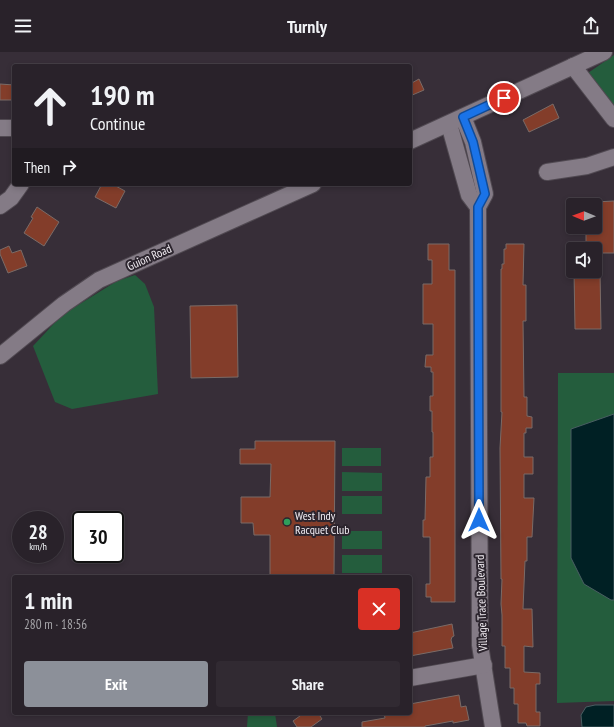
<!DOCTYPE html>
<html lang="en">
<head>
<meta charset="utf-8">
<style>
	:root { --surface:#29222a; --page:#312a32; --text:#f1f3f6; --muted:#a5a4a8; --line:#453f47; --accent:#8c9099 }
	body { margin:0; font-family:"PT Sans Narrow",sans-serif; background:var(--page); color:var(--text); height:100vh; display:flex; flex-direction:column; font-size:15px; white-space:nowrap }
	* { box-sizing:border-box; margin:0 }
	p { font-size:13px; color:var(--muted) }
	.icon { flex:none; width:22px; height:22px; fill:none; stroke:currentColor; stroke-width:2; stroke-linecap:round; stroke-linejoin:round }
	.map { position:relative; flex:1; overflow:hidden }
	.sheet { position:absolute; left:12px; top:523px; width:400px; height:140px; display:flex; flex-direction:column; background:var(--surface); border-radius:4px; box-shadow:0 2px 6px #0003,0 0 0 1px var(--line) }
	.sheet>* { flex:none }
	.hud { position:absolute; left:12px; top:12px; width:400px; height:122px; border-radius:4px; box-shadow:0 2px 6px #0003,0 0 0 1px var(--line); background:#29222a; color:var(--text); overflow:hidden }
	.needle { width:26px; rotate:271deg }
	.controls { position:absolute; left:566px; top:146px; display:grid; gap:8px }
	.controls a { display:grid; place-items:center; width:36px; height:36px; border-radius:4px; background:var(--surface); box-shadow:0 2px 6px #0003,0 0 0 1px var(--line); font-size:20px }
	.speed { position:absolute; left:12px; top:459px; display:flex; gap:8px; font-size:20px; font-weight:700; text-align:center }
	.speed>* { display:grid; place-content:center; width:52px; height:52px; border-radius:50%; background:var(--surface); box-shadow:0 2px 6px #0003,0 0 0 1px var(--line); line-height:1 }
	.speed small { font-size:10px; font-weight:400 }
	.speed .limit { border:2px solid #111; border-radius:6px; background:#fff; color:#111 }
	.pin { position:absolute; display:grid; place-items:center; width:34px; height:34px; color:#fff; margin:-17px; border:2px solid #fff; border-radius:50%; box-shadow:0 1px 4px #0007 }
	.me { position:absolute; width:44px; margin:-22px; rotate:0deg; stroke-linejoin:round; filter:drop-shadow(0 0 3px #0008) }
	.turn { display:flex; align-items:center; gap:14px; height:84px; padding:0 12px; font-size:18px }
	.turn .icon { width:52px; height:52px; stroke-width:2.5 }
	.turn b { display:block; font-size:28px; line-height:34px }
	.then { display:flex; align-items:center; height:38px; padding:0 12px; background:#0003; gap:8px; font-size:15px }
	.round { display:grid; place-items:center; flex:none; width:42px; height:42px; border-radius:4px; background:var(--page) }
	.summary { display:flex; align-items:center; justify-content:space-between; height:68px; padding:0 12px }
	h1 { font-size:24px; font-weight:700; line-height:30px }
	.primary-button { display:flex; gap:8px; margin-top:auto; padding:8px 12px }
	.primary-button a { flex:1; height:46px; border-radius:4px; background:var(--accent); color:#fff; font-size:16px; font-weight:700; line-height:46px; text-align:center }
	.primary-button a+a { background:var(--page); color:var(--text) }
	header { display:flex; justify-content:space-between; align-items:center; height:52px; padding:0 12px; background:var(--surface); font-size:18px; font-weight:700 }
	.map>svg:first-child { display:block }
	.green { fill:#245d3d }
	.water { fill:#002024; stroke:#495e62 }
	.building { fill:#833d2a; stroke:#7a6b67 }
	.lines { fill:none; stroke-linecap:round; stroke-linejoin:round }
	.minor-casing { stroke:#514a52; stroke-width:18 }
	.minor { stroke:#847b86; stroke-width:16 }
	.route-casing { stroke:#114b97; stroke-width:10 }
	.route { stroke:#1a73e8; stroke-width:7 }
	.leisure-dot { fill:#2e9e5b; stroke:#2c252e; stroke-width:1.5 }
	.labels { text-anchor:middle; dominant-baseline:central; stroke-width:4; stroke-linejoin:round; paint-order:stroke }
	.street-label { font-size:12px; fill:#f2edf3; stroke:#2c252e }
	.poi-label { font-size:12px; fill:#f2edf3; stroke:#2c252e; text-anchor:start }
</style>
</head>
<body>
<header><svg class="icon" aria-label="menu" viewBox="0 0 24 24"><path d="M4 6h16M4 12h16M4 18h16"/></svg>Turnly<svg class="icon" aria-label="share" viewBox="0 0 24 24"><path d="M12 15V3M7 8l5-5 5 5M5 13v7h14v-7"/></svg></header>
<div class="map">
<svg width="614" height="675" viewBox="0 0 614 675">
	<rect width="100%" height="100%" fill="#372e38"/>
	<g class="green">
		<path d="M614,3V53L588,21Z"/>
		<path d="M135,223L145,232L154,255L158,342L72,357L55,350L33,294L62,263L117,229Z"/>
		<path d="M558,321H614V649L557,651Z"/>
		<rect x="342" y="396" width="39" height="18"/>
		<path d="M342,420L382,421V439H342Z"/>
		<rect x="342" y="444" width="40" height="18"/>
		<rect x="342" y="479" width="40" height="18"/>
		<rect x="342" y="503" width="40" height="18"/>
		<path d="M248,661H275L277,675H247Z"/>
	</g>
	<g class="water">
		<path d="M614,362V548H611L584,532L571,506V377Z"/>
		<path d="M595,653H614V675H582L581,663L586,655Z"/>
	</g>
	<g class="building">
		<path d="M419,27L424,38L410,44V32Z"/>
		<path d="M0,32L14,33V48H0Z"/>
		<path d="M553,52L559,66L529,80L523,68Z"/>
		<path d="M102,132H112L125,139L116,156L95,145Z"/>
		<path d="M614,149V201H595V197H586V175H595V150Z"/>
		<path d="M37,155L59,170L44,194L24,181L33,166L31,165Z"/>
		<path d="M428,192H449V218H455V550H431V545H426V532H430V485H423V468H425L426,425H430V405H433V380H432V359H430V344H433V320H431V315H425L426,303H433V272H423V232H432V208H428Z"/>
		<path d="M506,192H524L523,233H526V269H523L524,345H527V364L532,365V376H526V381H524V405H533V422H524V446H534L532,485H527V509H525L523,557H532L533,595L524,594V620L540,621V632H536V660H540V674H527L526,671H518V652H514V636H510V616H505V594H502V563L501,552L502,527H501L500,396L502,360H501V217H502V212H504V197H506Z"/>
		<path d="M9,194L12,201L21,198L27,214L8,221L0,202V198Z"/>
		<path d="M574,219H600L601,277H575Z"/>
		<path d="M237,253L238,325L191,326L190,254Z"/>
		<path d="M255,389H335L334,525H270V483H254L253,471H241V445H270L271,412H240V397H255Z"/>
		<path d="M452,572L454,584L452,585L451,588L453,596L410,604V581Z"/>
		<path d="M459,643L461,655L466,654L469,668L453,671V669L425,674V675H362V670L385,666L384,661H410V652Z"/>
		<path d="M304,661H318L322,667L311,675H297L293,669Z"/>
	</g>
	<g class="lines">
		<g class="minor-casing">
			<g id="minor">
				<path d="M573,14L614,67"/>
				<path d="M463,65L473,90L485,142L478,155"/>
				<path d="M449,72L469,143L478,155L480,593L493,675"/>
				<path d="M0,76H14"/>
				<path d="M410,89L604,0"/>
				<path d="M547,120L587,114L614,105"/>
				<path d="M0,154L11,146L21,132"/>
				<path d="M0,304L64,252L99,228L313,132"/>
				<path d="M410,626L484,613"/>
			</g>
		</g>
		<use href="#minor" class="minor"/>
	</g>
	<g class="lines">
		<g class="route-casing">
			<path id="route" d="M479,468L478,155L485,142L473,90L463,65L504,46"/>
		</g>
		<use href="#route" class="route"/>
	</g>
	<circle class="leisure-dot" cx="287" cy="470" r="4"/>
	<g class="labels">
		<g class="street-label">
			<text transform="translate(149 205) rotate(-24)">Guion Road</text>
			<text transform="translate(481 551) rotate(-92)">Village Trace Boulevard</text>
		</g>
		<g class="poi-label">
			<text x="295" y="463">West Indy<tspan x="295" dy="14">Racquet Club</tspan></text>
		</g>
	</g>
</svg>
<div class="controls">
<a><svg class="needle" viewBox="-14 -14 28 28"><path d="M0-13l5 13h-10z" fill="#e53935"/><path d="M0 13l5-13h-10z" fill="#a5a4a8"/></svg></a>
<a><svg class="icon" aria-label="sound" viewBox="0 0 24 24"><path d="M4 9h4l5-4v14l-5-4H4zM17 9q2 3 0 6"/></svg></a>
</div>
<div class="speed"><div>28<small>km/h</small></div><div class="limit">30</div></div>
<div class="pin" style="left:504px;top:46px;background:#d93025"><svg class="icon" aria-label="arrive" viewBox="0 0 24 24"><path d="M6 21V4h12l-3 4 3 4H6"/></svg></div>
<svg class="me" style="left:479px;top:468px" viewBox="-20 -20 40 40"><path d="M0-17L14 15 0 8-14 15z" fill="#1a73e8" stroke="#fff" stroke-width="4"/></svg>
<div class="hud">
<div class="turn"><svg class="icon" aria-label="ahead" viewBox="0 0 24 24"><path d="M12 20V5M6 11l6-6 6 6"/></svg><div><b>190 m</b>Continue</div></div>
<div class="then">Then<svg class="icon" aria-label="right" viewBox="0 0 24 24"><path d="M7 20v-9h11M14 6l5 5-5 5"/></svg></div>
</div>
<section class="sheet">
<div class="summary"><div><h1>1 min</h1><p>280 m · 18:56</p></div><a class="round" style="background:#d93025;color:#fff"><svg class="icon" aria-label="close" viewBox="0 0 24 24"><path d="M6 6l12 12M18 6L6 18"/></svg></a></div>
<div class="primary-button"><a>Exit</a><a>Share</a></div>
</section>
</div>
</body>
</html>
